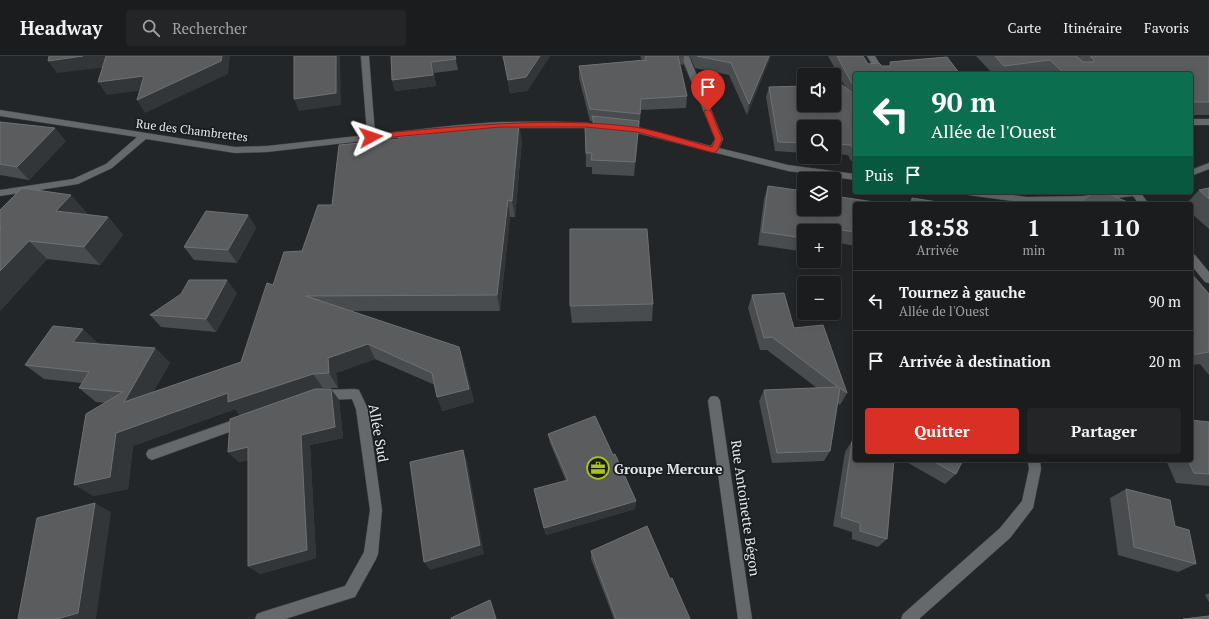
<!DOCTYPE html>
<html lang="fr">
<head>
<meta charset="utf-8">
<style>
	:root { --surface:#1a1c1e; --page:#232527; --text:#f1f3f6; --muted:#9fa1a4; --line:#383a3c; --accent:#d93025 }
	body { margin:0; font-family:"PT Serif",serif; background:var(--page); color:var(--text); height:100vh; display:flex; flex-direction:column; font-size:15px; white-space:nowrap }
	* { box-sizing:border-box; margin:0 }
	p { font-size:13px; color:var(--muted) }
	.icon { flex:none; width:22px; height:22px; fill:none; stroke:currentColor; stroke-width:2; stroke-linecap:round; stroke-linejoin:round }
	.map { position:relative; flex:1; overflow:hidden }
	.details { position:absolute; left:853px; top:146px; width:340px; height:260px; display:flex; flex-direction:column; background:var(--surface); border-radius:4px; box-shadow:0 2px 10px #0003,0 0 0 1px var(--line) }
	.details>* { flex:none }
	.hud { position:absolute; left:853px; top:16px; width:340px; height:122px; border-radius:4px; box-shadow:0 2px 10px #0003,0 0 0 1px var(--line); background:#0b6e4f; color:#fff; overflow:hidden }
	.buttons { position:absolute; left:797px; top:12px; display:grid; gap:8px }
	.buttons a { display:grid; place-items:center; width:44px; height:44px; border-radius:4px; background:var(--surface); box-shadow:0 2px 10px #0003,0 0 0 1px var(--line); font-size:20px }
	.pin { position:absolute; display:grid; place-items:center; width:34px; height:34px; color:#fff; margin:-41px -17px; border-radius:50% 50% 50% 0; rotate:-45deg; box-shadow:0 0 4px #0007 }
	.pin .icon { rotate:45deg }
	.me { position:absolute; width:44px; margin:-22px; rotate:85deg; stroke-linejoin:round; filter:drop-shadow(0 0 3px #0008) }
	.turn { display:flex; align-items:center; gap:14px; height:84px; padding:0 12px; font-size:18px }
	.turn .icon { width:52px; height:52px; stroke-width:2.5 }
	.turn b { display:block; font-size:28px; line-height:34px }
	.then { display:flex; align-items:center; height:38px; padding:0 12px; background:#0003; gap:8px; font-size:15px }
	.eta { display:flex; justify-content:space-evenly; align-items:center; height:68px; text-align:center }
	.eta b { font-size:24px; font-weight:800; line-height:28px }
	.cta { display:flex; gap:8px; margin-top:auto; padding:8px 12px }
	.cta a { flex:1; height:46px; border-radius:4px; background:var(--accent); color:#fff; font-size:16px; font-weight:800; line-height:46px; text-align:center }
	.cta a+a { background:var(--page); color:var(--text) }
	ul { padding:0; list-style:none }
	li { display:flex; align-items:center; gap:12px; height:60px; padding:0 12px; border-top:1px solid var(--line) }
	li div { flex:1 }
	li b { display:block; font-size:15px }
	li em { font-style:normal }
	header { display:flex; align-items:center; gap:24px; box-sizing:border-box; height:56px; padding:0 20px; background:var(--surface); border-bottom:1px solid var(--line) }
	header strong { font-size:19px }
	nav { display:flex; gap:22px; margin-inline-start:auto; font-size:14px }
	.search { width:280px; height:36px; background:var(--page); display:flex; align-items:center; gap:10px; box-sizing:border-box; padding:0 14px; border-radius:4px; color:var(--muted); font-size:15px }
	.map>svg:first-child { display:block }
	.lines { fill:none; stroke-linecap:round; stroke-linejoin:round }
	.service-casing { stroke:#404345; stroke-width:1 }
	.minor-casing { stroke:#404345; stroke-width:1 }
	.service { fill:#66696c; fill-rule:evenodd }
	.minor { fill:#66696c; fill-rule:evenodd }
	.wall { fill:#494c4e }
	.shaded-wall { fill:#333638 }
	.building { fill:#5a5c5e; stroke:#6f7274 }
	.route { fill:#d93025; stroke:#8d1f18 }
	.labels { text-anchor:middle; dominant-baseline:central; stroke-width:3.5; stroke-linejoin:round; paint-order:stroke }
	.far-street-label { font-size:12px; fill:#e5e7e9; stroke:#191c1e }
	.street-label { font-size:14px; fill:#e5e7e9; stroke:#191c1e }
	.poi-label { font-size:14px; font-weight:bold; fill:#e5e7e9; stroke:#191c1e; text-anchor:start }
</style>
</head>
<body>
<header>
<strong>Headway</strong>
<div class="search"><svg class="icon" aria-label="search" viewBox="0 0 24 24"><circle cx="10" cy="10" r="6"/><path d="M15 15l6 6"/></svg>Rechercher</div>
<nav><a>Carte</a><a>Itinéraire</a><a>Favoris</a></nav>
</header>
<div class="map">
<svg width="1209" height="563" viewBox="0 0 1209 563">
	<rect width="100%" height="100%" fill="#232628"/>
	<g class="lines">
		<g class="service-casing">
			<rect id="service" x="1191" y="63" width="18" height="6"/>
		</g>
		<g class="minor-casing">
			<g id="minor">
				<path d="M361,0H369L375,78C417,74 459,68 501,66C516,66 603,64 610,71L606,74L586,72H500L371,84L267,96L235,97L146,83L112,112L78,128L0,140V134L73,123L106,108L137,81L0,60V54L235,91L267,90L367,79Z"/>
				<path d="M681,0H689L723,83L719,92L788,109L855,118V124L788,115L637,77L622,75L621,73L622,71H637L711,90L715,83Z"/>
				<path d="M867,0H875L886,18H878Z"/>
				<path d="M1209,107V113L1191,120V114Z"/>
				<path d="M963,136H992L1027,141L1083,140L1111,136H1140L1149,148H1139L1133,140L1083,146L1027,147L968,139Z"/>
				<path d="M1191,198L1195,199L1209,216V227L1205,226L1191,209Z"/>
				<path d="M355,333L359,334L368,353L382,454L378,498L376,503L355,541L285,563H255L257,558L262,556L345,530L364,496L370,454L356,353L352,343L321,344L317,343L315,339L317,335L321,334Z"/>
				<path d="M714,340L718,341L720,345L752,563H738L708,345L710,341Z"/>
				<path d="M242,361L246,362L248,366L246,370L152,404L148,402L146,398L148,394Z"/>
				<path d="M1028,404H1040L1041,413L1033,452L1010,482L919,563H901L903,558L1000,472L1022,445L1029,413Z"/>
			</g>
		</g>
		<use href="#service" class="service"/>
		<use href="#minor" class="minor"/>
	</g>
	<g class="wall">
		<path d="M391,0H455L458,14L434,17L436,30L395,35L392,24Z"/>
		<path d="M503,0H550L527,35L510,37Z"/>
		<path d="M640,0H684L683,9L680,8L687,40L686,52L641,54L634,120L592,118V111H586L585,70H592V65H590L579,22V10L642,4Z"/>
		<path d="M690,0H771L747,59L729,19L695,12Z"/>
		<path d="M828,0H863L868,8L882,10H889L890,6L947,1L855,18V104L851,105L848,99L834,98V71H804V97L775,95L766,41L769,31L846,32Z"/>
		<path d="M976,0H1209V59H1191V18H1044L1042,17L1031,18H993Z"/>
		<path d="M0,66L66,85L29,124L0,119Z"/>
		<path d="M522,84L515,161H510L500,255H351L459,291L464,306L474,346L442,355L435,329L375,303L336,317L338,332H323L319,333H331L339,344L343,382L310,389L316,502L260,518L248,510V404L239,406L228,396L240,359L235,353L133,390L128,433L93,440L106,347L96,346L79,332L82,327L44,323L25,309L99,288L155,292L170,307L153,336L241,306L273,229L302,195L332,149Z"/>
		<path d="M768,130L855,148V190L834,186V175H804V182H803L799,195L758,189L764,143Z"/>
		<path d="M1209,132V173L1191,157V148H1186L1199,134Z"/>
		<path d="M912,142L944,148H909Z"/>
		<path d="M0,154L87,157L86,158L108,161L123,179L100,209L47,203L0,255Z"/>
		<path d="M248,159L256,172L237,207L194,204L184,191Z"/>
		<path d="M1191,217L1209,238V319L1200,308L1191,309Z"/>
		<path d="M237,237L216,276L161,271L150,259Z"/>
		<path d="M752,239L794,272L847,337L840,349L837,347L830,395L824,405L772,407L759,345L764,334L817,332L767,294H760L748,252Z"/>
		<path d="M653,248L652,265L572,267L570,250Z"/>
		<path d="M1209,366V430L1176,427L1166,404H1191Z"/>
		<path d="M548,378L613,399L636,445L635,453L546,479L536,442L566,425L550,387Z"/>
		<path d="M852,385L887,483L878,491L852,483V476L833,470L845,396Z"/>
		<path d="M903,404H963L956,418L945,428Z"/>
		<path d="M1126,433L1175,470L1196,508L1178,516L1118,499L1110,442Z"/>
		<path d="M591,495L670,523L690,563H614L591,503Z"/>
		<path d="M1209,537V546L1205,539Z"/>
	</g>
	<g class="shaded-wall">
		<path d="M83,0H109L116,10L57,17L48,5Z"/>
		<path d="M222,0H230L228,18L145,57L137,44Z"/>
		<path d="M336,0H340L341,49L299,55L294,43Z"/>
		<path d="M540,0H550L527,35L510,37L508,24Z"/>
		<path d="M769,0H771L747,59L749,48Z"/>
		<path d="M431,6L434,17L436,30L395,35L392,24Z"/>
		<path d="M144,20L152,33L107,39L98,26Z"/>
		<path d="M639,65L638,79L634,120L635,106Z"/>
		<path d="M519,68L522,84L515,161L512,145Z"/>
		<path d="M55,72L66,85L29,124L17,111Z"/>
		<path d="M71,139L87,157L73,173L56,155Z"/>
		<path d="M508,144L510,161L500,255L497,239Z"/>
		<path d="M248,159L256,172L237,207L228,194Z"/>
		<path d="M108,161L123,179L100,209L84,191Z"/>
		<path d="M29,185L47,203L0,255V215Z"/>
		<path d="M227,224L237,237L216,276L206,263Z"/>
		<path d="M83,273L99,288L73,286Z"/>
		<path d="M368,288L375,303L336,317L338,332L329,317L328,302Z"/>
		<path d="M459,291L464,306L474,346L442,355L437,341Z"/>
		<path d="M155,292L170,307L140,359L124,346Z"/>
		<path d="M313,318L323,332L241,360L235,353L133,390L128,433L93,440L74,429L116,377L228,337Z"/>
		<path d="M331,333L339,344L343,382L310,389L316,502L260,518L248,510L301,379Z"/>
		<path d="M248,391L259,402L239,406L228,396Z"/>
		<path d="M463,394L467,404L484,498L430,514L424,506Z"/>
		<path d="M636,445L635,453L546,479L544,472Z"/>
		<path d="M95,447L111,456L96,563H57Z"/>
		<path d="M490,544L492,548L497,563H496Z"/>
	</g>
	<g class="building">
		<path d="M49,0H83L48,5Z"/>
		<path d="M106,0H222L221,5L137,44L144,20L98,26Z"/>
		<path d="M294,0H336V37L294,43Z"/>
		<path d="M391,0H455L456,3L431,6L433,19L392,24Z"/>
		<path d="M503,0H540L526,21L508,24Z"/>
		<path d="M645,0H678L687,40L641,43L640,58L590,53L579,10L646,4Z"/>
		<path d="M697,0H769L749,48L731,7Z"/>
		<path d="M837,0H863L868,8L879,7L882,10H890L891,8L890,6L947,1L960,18H855V33Z"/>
		<path d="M995,0H1076L1083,6H1094V4L1090,0H1209V46H1191V18H1065L1050,4L1004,10Z"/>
		<path d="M841,28L855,39V95H854L851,89L834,88V71H804V87L778,86L769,31L804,30V49H834V29Z"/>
		<path d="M592,60L639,65L635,106L591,104L592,97H586L585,70H595Z"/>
		<path d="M0,66L55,72L17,111L0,108Z"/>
		<path d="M519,68L512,145L508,144L497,239L306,240L459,291L469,333L437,341L432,317L368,288L328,302L329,317L313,318L228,346V337L116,377L110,421L74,429L86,358L123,336L79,332L89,316L25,309L53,270L83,273L73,286L155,292L124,346L241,306L267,227L273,229L284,196L302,195L318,149H332L339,89L399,83V81L435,77V76Z"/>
		<path d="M768,130L804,135V153H834V140L881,147V148H855V176L804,168L803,182L762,176Z"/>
		<path d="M22,132L71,139L56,155L108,161L84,191L29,185L0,215V174L1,173L0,172V154Z"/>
		<path d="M1209,132V143L1199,134Z"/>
		<path d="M1094,136H1104L1132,148H1078Z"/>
		<path d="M912,142L944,147V148H912Z"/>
		<path d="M895,146L906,148H896Z"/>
		<path d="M206,155L248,159L228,194L184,191Z"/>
		<path d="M570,173H647L653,248L570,250Z"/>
		<path d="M1191,217L1209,238V296L1191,299Z"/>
		<path d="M189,224H227L206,263L150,259L181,238Z"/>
		<path d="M784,237L794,272L823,269L847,337L840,332L830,395L777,397L764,334L838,331L772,281L764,282L752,239Z"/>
		<path d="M315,333H331L335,371L301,379L307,494L248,510V391L228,396L230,363Z"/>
		<path d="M595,360L613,399L615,398L636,445L544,472L534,433L568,424L548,378Z"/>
		<path d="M1191,364L1209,366V418L1194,417L1188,404H1191Z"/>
		<path d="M852,385L855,386V404H894L887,483L860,475V467L841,461Z"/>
		<path d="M463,394L480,489L424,506L410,406Z"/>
		<path d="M931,404H963L956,418Z"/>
		<path d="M1126,433L1170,444L1175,470L1189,474L1196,508L1134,491Z"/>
		<path d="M95,447L78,557L57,563H18L37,462Z"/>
		<path d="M647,470L670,523L672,522L690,563H616L591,495Z"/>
		<path d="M490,544L496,563H452L451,562Z"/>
		<path d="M1209,560V563H1183Z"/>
	</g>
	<path class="route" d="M708,53L711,55L722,83L718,94L714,97L637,76L586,71H500L371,83L367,81L371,78C459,71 547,60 635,71C660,75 687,85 712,91L715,83L704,55Z"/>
	<defs>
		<g id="office-ring" transform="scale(1.15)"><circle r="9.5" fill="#191c1e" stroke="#adc610" stroke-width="1.5"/><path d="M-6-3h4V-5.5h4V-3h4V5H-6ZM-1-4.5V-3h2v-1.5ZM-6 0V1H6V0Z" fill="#adc610"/></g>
	</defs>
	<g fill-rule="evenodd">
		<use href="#office-ring" x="598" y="412"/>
	</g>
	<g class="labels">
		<g class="far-street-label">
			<text transform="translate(192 74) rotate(7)">Rue des Chambrettes</text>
		</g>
		<g class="street-label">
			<text transform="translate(379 377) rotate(80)">Allée Sud</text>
			<text transform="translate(746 452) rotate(82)">Rue Antoinette Bégon</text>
		</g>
		<g class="poi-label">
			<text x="614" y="412">Groupe Mercure</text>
		</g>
	</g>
</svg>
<div class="buttons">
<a><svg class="icon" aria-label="sound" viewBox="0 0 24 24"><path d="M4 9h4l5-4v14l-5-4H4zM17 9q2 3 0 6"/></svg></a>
<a><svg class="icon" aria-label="search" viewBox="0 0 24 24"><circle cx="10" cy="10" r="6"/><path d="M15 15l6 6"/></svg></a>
<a><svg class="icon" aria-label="layers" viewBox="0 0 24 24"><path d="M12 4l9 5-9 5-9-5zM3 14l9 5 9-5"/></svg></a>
<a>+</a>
<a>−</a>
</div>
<div class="pin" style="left:708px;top:55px;background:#d93025"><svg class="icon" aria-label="arrive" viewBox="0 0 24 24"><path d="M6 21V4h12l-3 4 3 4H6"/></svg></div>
<svg class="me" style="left:371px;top:81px" viewBox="-20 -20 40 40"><path d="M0-17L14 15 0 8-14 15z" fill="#d93025" stroke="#fff" stroke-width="4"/></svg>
<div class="hud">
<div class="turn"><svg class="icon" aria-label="left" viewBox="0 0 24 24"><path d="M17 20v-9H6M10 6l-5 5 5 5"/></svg><div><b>90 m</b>Allée de l'Ouest</div></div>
<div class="then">Puis<svg class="icon" aria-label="arrive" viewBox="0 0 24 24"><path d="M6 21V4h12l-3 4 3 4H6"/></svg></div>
</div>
<section class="details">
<div class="eta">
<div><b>18:58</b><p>Arrivée</p></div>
<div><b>1</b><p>min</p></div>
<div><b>110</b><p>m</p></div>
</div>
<ul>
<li><svg class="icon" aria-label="left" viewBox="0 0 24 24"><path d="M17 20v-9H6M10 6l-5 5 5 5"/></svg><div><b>Tournez à gauche</b><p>Allée de l'Ouest</p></div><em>90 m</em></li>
<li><svg class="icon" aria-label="arrive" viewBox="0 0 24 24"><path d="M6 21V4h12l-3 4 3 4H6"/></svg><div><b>Arrivée à destination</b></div><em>20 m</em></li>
</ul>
<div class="cta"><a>Quitter</a><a>Partager</a></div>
</section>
</div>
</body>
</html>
